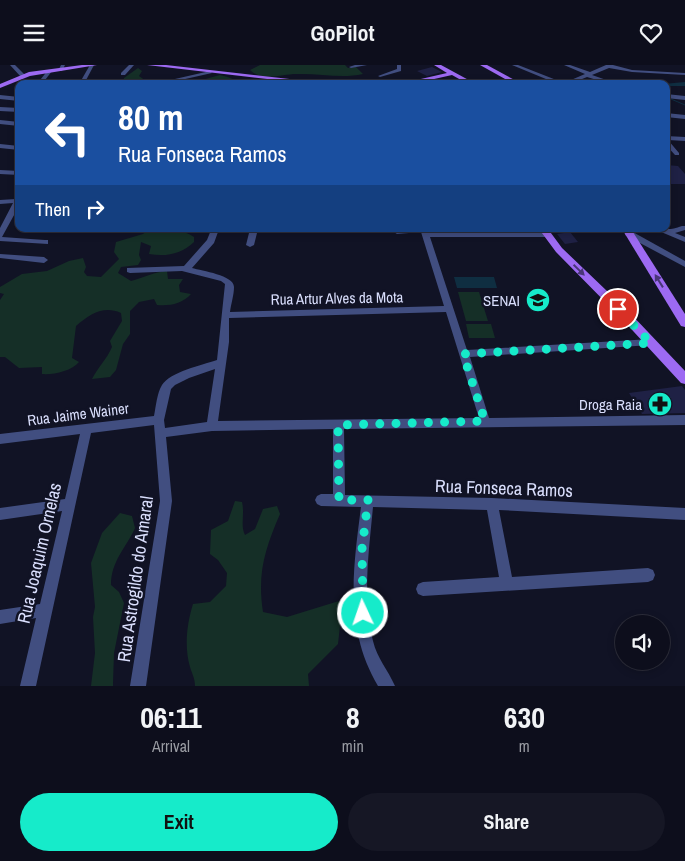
<!DOCTYPE html>
<html lang="en">
<head>
<meta charset="utf-8">
<style>
	:root { --surface:#0d0e1c; --page:#161725; --text:#f1f3f6; --muted:#9a9ca3; --line:#2d2e3b; --accent:#16ebca }
	body { margin:0; font-family:"Archivo Narrow",sans-serif; background:var(--page); color:var(--text); height:100vh; display:flex; flex-direction:column; font-size:19px; white-space:nowrap }
	* { box-sizing:border-box; margin:0 }
	p { font-size:16px; color:var(--muted) }
	.icon { flex:none; width:28px; height:28px; fill:none; stroke:currentColor; stroke-width:2; stroke-linecap:round; stroke-linejoin:round }
	.map { position:relative; height:621px; overflow:hidden }
	.details { display:flex; flex-direction:column; background:var(--surface); flex:1 }
	.details>* { flex:none }
	.top-card { position:absolute; left:15px; top:15px; width:655px; height:152px; border-radius:10px; box-shadow:0 2px 8px #0003,0 0 0 1px var(--line); background:#1a4fa0; color:#fff; overflow:hidden }
	.controls { position:absolute; left:615px; top:550px; display:grid; gap:10px }
	.controls a { display:grid; place-items:center; width:55px; height:55px; border-radius:50%; background:var(--surface); box-shadow:0 2px 8px #0003,0 0 0 1px var(--line); font-size:25px }
	.pin { position:absolute; display:grid; place-items:center; width:42px; height:42px; color:#fff; margin:-21px; border:2px solid #fff; border-radius:50%; box-shadow:0 1px 5px #0007 }
	.me { position:absolute; width:55px; margin:-28px; rotate:357deg; stroke-linejoin:round; filter:drop-shadow(0 0 4px #0008) }
	.turn { display:flex; align-items:center; gap:18px; height:105px; padding:0 20px; font-size:22px }
	.turn .icon { width:65px; height:65px; stroke-width:2.5 }
	.turn b { display:block; font-size:35px; line-height:42px }
	.then { display:flex; align-items:center; height:48px; padding:0 20px; background:#0003; gap:10px; font-size:19px }
	.eta { display:flex; justify-content:space-evenly; align-items:center; height:85px; text-align:center }
	.eta b { font-size:30px; font-weight:700; line-height:35px }
	.action { display:flex; gap:10px; margin-top:auto; padding:10px 20px }
	.action a { flex:1; height:58px; border-radius:30px; background:var(--accent); color:#111; font-size:20px; font-weight:700; line-height:58px; text-align:center }
	.action a+a { background:var(--page); color:var(--text) }
	header { display:flex; justify-content:space-between; align-items:center; height:65px; padding:0 20px; background:var(--surface); font-size:22px; font-weight:700 }
	.map>svg:first-child { display:block }
	.green { fill:#152f27 }
	.water { fill:#0f2e41 }
	.lines { fill:none; stroke-linecap:round; stroke-linejoin:round }
	.stream { stroke:#0f2e41; stroke-width:1 }
	.river { fill:#0f2e41; fill-rule:evenodd }
	.building { fill:#1f2145 }
	.minor { fill:#414e80; fill-rule:evenodd }
	.major { fill:#9d6af2; fill-rule:evenodd }
	.oneway { fill:#493677 }
	.route { stroke:#16ebca; stroke-width:9; stroke-dasharray:0 16.2 }
	.labels { text-anchor:middle; dominant-baseline:central; stroke-width:5; stroke-linejoin:round; paint-order:stroke }
	.street-label { font-size:15px; fill:#d9defc; stroke:#111325 }
	.poi-label { font-size:15px; fill:#d9defc; stroke:#111325; text-anchor:end }
	.near-street-label { font-size:18px; fill:#d9defc; stroke:#111325 }
</style>
</head>
<body>
<header><svg class="icon" aria-label="menu" viewBox="0 0 24 24"><path d="M4 6h16M4 12h16M4 18h16"/></svg>GoPilot<svg class="icon" aria-label="heart" viewBox="0 0 24 24"><path d="M12 20l-8-8c-3-5 5-10 8-4 3-6 11-1 8 4z"/></svg></header>
<div class="map">
<svg width="685" height="621" viewBox="0 0 685 621">
	<rect width="100%" height="100%" fill="#111325"/>
	<g class="green">
		<path d="M260,0H345L348,3L356,2L363,9C341,14 319,8 296,9C283,9 262,17 250,5Z"/>
		<path d="M138,3L142,6L139,11L146,16L141,19H120L124,15V13Z"/>
		<path d="M220,10C230,12 241,18 248,19H187Z"/>
		<path d="M149,164C165,164 181,163 194,172V177C181,189 167,192 149,189L151,181L141,177L139,190L141,195L138,200L121,202L118,208L131,216C143,213 154,207 167,206L168,214H183L179,220L180,227L191,229C182,239 170,241 157,240L154,234L139,237L130,246V269L123,279L116,305L110,312L92,314C98,302 107,294 112,282L110,276L122,256L121,248C103,240 89,250 76,261L72,293L79,297C72,306 53,310 42,309V302L19,303L5,292H0V235L4,229L0,228V222L22,209L47,206L69,196L83,193L86,202L84,207L87,211L101,212L119,194L114,187L116,177L143,169Z"/>
		<path d="M458,227H479L488,256H466Z"/>
		<path d="M466,259H491L495,273H469Z"/>
		<path d="M235,436L242,437C245,450 240,460 245,470L255,464L263,444L277,441L280,449C265,484 257,508 263,547L287,552L339,536L340,561L338,579L308,609L309,621H195C195,613 192,609 190,602C184,582 187,558 193,539L210,537L226,521L227,508L218,495L210,489L211,465L228,456Z"/>
		<path d="M120,448L132,451L135,463C126,483 111,496 111,520L119,527L124,538L114,588L113,618V621H91L95,588L93,552L95,542L91,498L102,468Z"/>
	</g>
	<path class="water" d="M454,212H494L497,223H457Z"/>
	<g class="lines">
		<path class="stream" d="M671,34L685,40"/>
		<path class="river" d="M685,17V21H666V19H663Z"/>
	</g>
	<g class="building">
		<path d="M432,2L442,7L427,11L417,6Z"/>
		<path d="M666,100L678,101L685,109V119H666Z"/>
		<path d="M570,167L578,177L565,179L557,169Z"/>
		<path d="M682,321L685,325V348L642,349L629,328Z"/>
	</g>
	<g class="lines">
		<g class="minor">
			<path d="M10,0H15L25,10V12H21Z"/>
			<path d="M61,0H65L62,6H58Z"/>
			<path d="M90,0H94L84,19H79Z"/>
			<path d="M129,0H134L125,10H121V8Z"/>
			<path d="M355,0H367L351,3L349,2Z"/>
			<path d="M397,0H401V6L380,12L378,11L397,4Z"/>
			<path d="M512,0H518L564,18L585,9L564,0H570L590,7L606,0H613L632,5L685,8V10L632,7L609,3L592,10L618,19H610L587,12L570,19H558Z"/>
			<path d="M48,5L52,6L42,19H37Z"/>
			<path d="M210,6L212,8L163,19H153Z"/>
			<path d="M666,29L685,31V35L666,33Z"/>
			<path d="M0,30L19,32V36L0,34Z"/>
			<path d="M0,42L19,43V47L0,46Z"/>
			<path d="M666,48L685,50V54L666,52Z"/>
			<path d="M0,55L19,57V61L0,59Z"/>
			<path d="M666,71L685,72V76L668,75L679,88V90H675L666,80Z"/>
			<path d="M0,79L19,81V85L0,83Z"/>
			<path d="M0,105L19,106V110L0,109Z"/>
			<path d="M19,132V141L2,172L45,175H48V179L0,176V163L13,138L0,139V135L16,134Z"/>
			<path d="M682,161H685V165L675,168L685,172V177L654,164C667,163 669,166 682,161Z"/>
			<path d="M250,164H258L254,180L250,182L246,180Z"/>
			<path d="M389,164H428L429,168H546L550,170L546,172H430L467,285L651,274L656,277L651,280L470,292L489,353L685,350V360L344,364L345,430L492,433L685,443V455L499,445L512,512L648,503L653,505L655,510L653,515L648,517L423,531L418,529L416,524L418,519L423,517L499,512L487,445L373,442C369,486 362,533 373,576C377,593 388,605 395,621H378C344,563 353,505 361,442L321,441L317,439L315,435L317,431L321,429H333V364L212,366L166,372L172,436L146,621H130L160,436L154,360L91,368L36,621H20L36,553L0,559V545L40,539L62,446L0,455V443L65,434L80,369L0,379V369L154,351C156,341 157,328 162,320C170,307 202,300 217,295L225,219L221,216L182,206L130,208L127,207V203L184,201L207,175L211,165H214L218,167L214,178L192,203C202,206 234,210 234,222C234,230 231,239 230,247L444,241L421,167L397,169ZM446,247L479,353L218,356L229,277V253ZM215,304L207,357L165,363L164,355L171,324L175,320L189,313Z"/>
			<path d="M625,166H631L685,196V202L625,170Z"/>
			<path d="M0,189L44,192L48,195L44,198L0,193Z"/>
		</g>
		<g class="major">
			<path d="M82,0H97L30,11L0,23V19L29,7Z"/>
			<path d="M147,0H166L334,19H311Z"/>
			<path d="M434,0H441L476,19H468L452,10L412,19H399L447,8Z"/>
			<path d="M480,0H487L522,19H514Z"/>
			<path d="M539,164H548L562,183L630,248L685,306V319L681,318L622,254L556,187Z"/>
			<path d="M622,164H631L685,249V262L681,261Z"/>
		</g>
	</g>
	<defs><path id="oneway-solid" d="M-6-.8H1V-3.2L6.5 0L1 3.2V.8H-6Z" transform="scale(1.25)"/></defs>
	<g class="oneway">
		<use href="#oneway-solid" transform="translate(579 205) rotate(44)"/>
		<use href="#oneway-solid" transform="translate(659 216) rotate(-122)"/>
	</g>
	<g class="lines">
		<path class="route" d="M363,548L362,484L368,435H339L338,360L485,356L463,289L651,278L618,244"/>
	</g>
	<defs>
		<g id="university-disc" transform="scale(1.25)"><circle r="9.5" fill="#16ebca" stroke="#111325"/><path d="M0-5L7-2L0 1L-7-2ZM-4 1L0 2.5L4 1V4Q0 6-4 4Z" fill="#111"/></g>
		<g id="pharmacy-disc" transform="scale(1.25)"><circle r="9.5" fill="#16ebca" stroke="#111325"/><path d="M-2-6h4v4h4v4h-4v4h-4v-4h-4v-4h4Z" fill="#111"/></g>
	</defs>
	<g fill-rule="evenodd">
		<use href="#university-disc" x="538" y="235"/>
		<use href="#pharmacy-disc" x="660" y="339"/>
	</g>
	<g class="labels">
		<g class="street-label">
			<text transform="translate(337 233) rotate(-1)">Rua Artur Alves da Mota</text>
			<text transform="translate(78 349) rotate(-7)">Rua Jaime Wainer</text>
		</g>
		<g class="poi-label">
			<text x="520" y="235">SENAI</text>
			<text x="642" y="339">Droga Raia</text>
		</g>
		<g class="near-street-label">
			<text transform="translate(504 423) rotate(2)">Rua Fonseca Ramos</text>
			<text transform="translate(39 488) rotate(-77)">Rua Joaquim Ornelas</text>
			<text transform="translate(135 514) rotate(-82)">Rua Astrogildo do Amaral</text>
		</g>
	</g>
</svg>
<div class="controls">
<a><svg class="icon" aria-label="sound" viewBox="0 0 24 24"><path d="M4 9h4l5-4v14l-5-4H4zM17 9q2 3 0 6"/></svg></a>
</div>
<div class="pin" style="left:618px;top:244px;background:#d93025"><svg class="icon" aria-label="arrive" viewBox="0 0 24 24"><path d="M6 21V4h12l-3 4 3 4H6"/></svg></div>
<svg class="me" style="left:363px;top:548px" viewBox="-20 -20 40 40"><circle r="17" fill="#16ebca" stroke="#fff" stroke-width="3"/><path d="M0-11L8 9 0 5-8 9z" fill="#fff"/></svg>
<div class="top-card">
<div class="turn"><svg class="icon" aria-label="left" viewBox="0 0 24 24"><path d="M17 20v-9H6M10 6l-5 5 5 5"/></svg><div><b>80 m</b>Rua Fonseca Ramos</div></div>
<div class="then">Then<svg class="icon" aria-label="right" viewBox="0 0 24 24"><path d="M7 20v-9h11M14 6l5 5-5 5"/></svg></div>
</div>
</div>
<section class="details">
<div class="eta">
<div><b>06:11</b><p>Arrival</p></div>
<div><b>8</b><p>min</p></div>
<div><b>630</b><p>m</p></div>
</div>
<div class="action"><a>Exit</a><a>Share</a></div>
</section>
</body>
</html>
